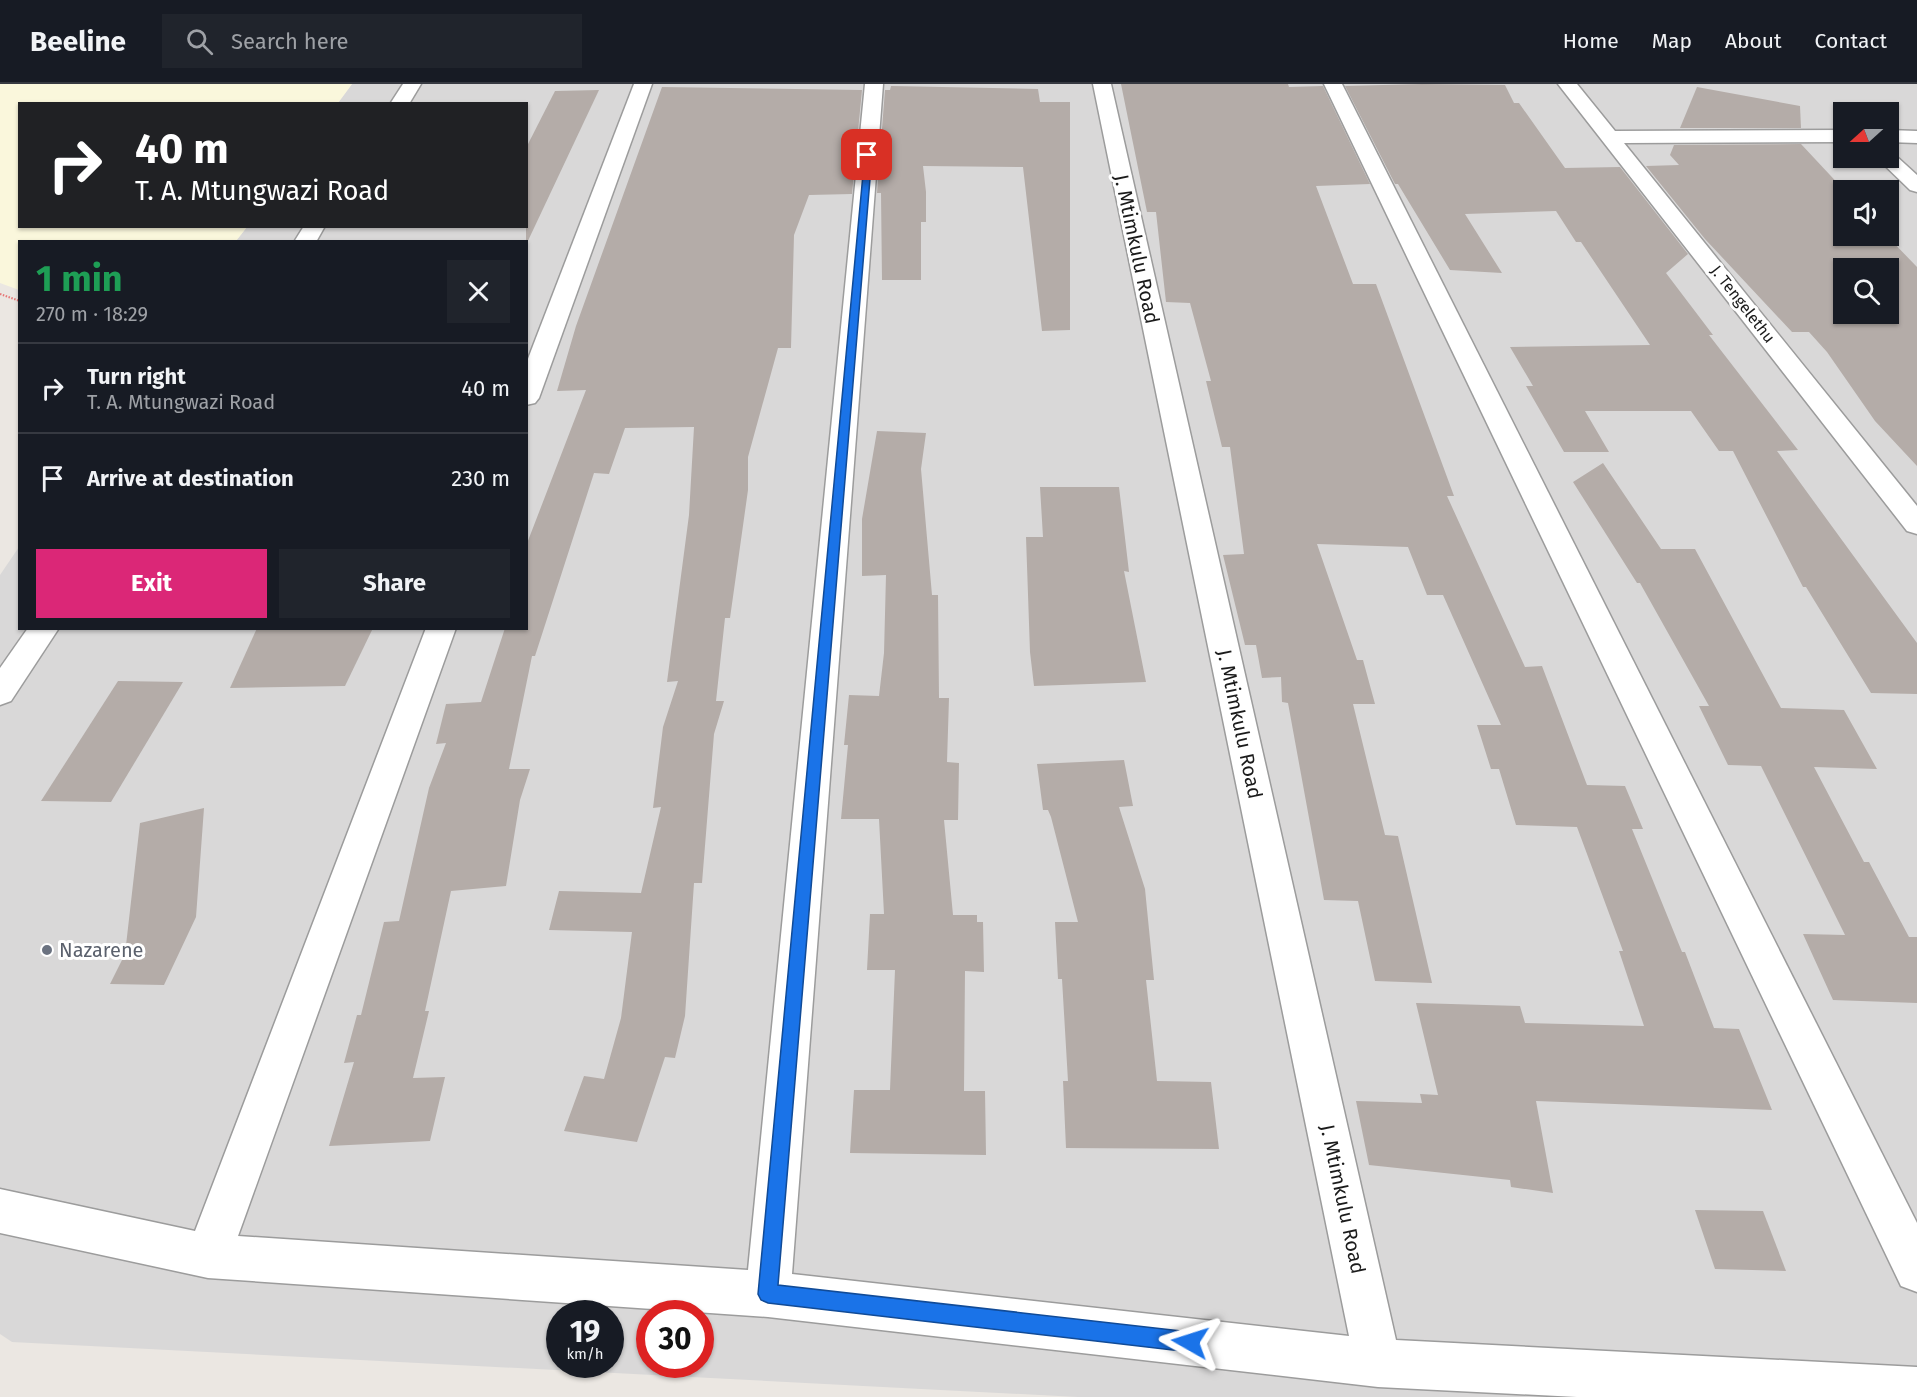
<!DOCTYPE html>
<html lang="en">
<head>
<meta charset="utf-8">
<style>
	:root { --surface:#171b24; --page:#20242c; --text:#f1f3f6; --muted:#9ea1a6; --line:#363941; --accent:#db2777 }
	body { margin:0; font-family:"Fira Sans",sans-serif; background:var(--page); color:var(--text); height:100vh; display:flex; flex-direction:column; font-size:22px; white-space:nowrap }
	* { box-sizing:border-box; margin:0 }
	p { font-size:20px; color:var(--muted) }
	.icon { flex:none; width:33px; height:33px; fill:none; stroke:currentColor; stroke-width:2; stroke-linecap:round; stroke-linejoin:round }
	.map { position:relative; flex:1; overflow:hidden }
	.details { position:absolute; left:18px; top:156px; width:510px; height:390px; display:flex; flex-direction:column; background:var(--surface); border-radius:0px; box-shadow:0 2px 4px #0004 }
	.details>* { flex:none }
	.guide { position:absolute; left:18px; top:18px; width:510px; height:126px; border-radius:0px; box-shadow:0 2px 4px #0004; background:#202124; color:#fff; overflow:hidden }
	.needle { width:39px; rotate:249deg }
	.fabs { position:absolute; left:1833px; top:18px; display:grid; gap:12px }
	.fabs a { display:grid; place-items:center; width:66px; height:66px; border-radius:0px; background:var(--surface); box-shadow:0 2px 4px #0004; font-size:30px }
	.speed { position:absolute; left:546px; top:1216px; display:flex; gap:12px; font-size:30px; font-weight:700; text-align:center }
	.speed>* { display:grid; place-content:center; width:78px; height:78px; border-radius:50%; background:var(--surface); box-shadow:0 2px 4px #0004; line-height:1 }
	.speed small { font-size:15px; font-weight:400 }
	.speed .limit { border:9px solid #d22; background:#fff; color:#111 }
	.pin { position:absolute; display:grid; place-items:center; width:51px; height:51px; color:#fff; margin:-26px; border-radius:12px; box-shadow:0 3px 9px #0006 }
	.me { position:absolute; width:66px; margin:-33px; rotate:276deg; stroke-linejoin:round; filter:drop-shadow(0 0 4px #0008) }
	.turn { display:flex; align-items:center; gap:21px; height:126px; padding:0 18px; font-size:27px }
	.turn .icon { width:78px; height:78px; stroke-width:2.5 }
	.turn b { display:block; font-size:42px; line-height:51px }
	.round { display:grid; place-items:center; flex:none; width:63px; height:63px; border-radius:0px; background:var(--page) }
	.head { display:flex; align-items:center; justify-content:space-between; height:102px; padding:0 18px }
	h1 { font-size:36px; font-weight:700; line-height:45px; color:#1e9e55 }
	.button { display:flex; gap:12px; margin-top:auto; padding:12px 18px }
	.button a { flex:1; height:69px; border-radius:0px; background:var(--accent); color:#fff; font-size:24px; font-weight:700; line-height:69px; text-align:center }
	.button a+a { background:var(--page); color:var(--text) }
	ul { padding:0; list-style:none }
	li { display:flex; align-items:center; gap:18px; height:90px; padding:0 18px; border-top:2px solid var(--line) }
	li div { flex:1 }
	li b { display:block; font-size:22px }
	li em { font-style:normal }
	header { display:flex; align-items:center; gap:36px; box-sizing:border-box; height:84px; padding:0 30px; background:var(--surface); border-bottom:2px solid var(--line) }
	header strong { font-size:28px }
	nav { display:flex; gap:33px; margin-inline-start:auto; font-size:21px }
	.search { width:420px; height:54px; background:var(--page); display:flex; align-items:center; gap:15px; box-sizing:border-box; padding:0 21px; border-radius:0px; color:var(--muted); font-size:22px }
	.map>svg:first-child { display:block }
	.residential { fill:#d9d8d8; fill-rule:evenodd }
	.education { fill:#faf7dc }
	.building { fill:#b4aca8; fill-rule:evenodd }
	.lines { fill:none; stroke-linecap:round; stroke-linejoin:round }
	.street-casing { stroke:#9c9c9c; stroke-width:3 }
	.path { stroke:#e77777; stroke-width:2; stroke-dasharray:1.5 1.5; stroke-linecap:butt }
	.street { fill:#fff; fill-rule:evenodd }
	.route { fill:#1a73e8; stroke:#114b97; stroke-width:1.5 }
	.worship-dot { fill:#6b7280; stroke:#fff; stroke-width:2 }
	.labels { text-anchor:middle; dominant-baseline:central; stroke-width:6; stroke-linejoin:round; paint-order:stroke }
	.far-street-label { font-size:16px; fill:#1b1b1b; stroke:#fff }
	.street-label { font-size:20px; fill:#1b1b1b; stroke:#fff }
	.worship-label { font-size:20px; fill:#5b616d; stroke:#fff; text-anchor:start }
</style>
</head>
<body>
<header>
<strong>Beeline</strong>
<div class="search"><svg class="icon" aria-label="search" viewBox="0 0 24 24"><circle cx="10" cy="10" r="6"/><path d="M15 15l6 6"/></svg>Search here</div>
<nav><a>Home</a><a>Map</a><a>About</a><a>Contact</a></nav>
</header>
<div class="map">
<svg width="1917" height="1313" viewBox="0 0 1917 1313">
	<rect width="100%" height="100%" fill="#ebe7e2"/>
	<path class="residential" d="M352,0H1917V1313H1078L12,1258L0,1250V491L19,463L20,544H526V158L236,157L247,143L526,142V20L338,19ZM1844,28H1888V74H1844ZM1844,106H1888V152H1844ZM1844,184H1888V230H1844ZM560,1230H610V1281H560ZM650,1230H700V1281H650Z"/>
	<path class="education" d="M0,0H352L338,19L20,20V142L247,143L236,157L20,158L19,206L0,199Z"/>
	<g class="building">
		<path d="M1121,0H1288L1289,3L1323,2L1370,100L1316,102L1353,200H1376L1454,412H1447L1525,583L1542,582L1587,701L1625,702L1643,745H1632L1682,868H1685L1714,944L1739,945L1772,1026L1536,1017L1553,1109L1511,1103L1510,1096L1369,1081L1356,1017L1422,1019L1420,1010L1438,1011L1416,919L1520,922L1525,939L1644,942L1619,867H1623L1577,743L1516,741L1499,685H1491L1477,641H1501L1443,511H1427L1408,463L1317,460L1357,576H1363L1375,620H1353L1385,751L1398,752L1432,899L1375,897L1358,817L1324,816L1288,619L1282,618L1281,593L1262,594L1256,561H1245L1223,471L1244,470L1230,363H1222L1206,297H1211L1190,219L1166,218L1156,128H1147Z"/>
		<path d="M1422,0L1505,1L1514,19H1519L1565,84L1620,83L1688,170L1666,189L1713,251H1709L1798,366L1777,367L1917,559V610L1871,609L1806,503H1803L1733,367H1719L1691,327H1585L1609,368H1564L1526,302H1533L1510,263L1650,261L1581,158H1576L1556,127L1465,130L1502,189L1450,186L1398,100H1395L1345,2Z"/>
		<path d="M891,2L1038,5L1040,18H1070V246L1042,247L1023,83L923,82L926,108V138H921V196H882L881,109H877L885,6H890Z"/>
		<path d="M662,3L862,6L852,110L809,111L794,151L791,264H778L748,373V406L730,534H725L716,617H724L714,650L702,799H694L685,932L675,974L665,973L637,1058L564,1047L584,992L604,995L621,934L632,848L549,846L559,807L641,809L661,723L653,724L663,643L678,597L667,598L689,431L694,343L625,344L609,390L594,389L535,572H532L509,685H530L520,716L506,802L451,807L425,927H429L413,994L445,993L430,1057L329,1062L354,978L344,979L357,931H361L384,838L399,837L429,704L446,659L436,660L446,620L481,618L505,544H526V462L586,306L557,307L576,242Z"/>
		<path d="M1697,3L1800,22L1801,44H1680Z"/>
		<path d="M599,6L526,161V64L555,7Z"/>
		<path d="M1801,60L1844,106V152H1887L1917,183V382L1875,337L1827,268L1809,248H1792L1705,155L1646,82L1679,81L1670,71L1674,61ZM1844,184H1888V230H1844Z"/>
		<path d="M877,347L926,349L921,385L932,511H938L939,614H949L947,678L959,679L958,736H944L953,831H977V838H983L984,888L965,887L964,1007H985L986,1071L850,1069L854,1006H890L895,886H867L870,830H884L879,735H841L848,661H844L849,611L879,612L884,569L886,491L862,492V435Z"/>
		<path d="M1603,379L1661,465H1695L1781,624L1844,626L1877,685L1814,683L1864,778H1869L1909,853H1917V919L1833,916L1803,850L1845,851L1761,682L1728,681L1699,622H1709L1640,499H1637L1573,398Z"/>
		<path d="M1040,403H1119L1129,488L1124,487L1146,598L1034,602L1030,568L1026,453H1043Z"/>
		<path d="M257,544H373L345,602L230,604Z"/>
		<path d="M118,597L183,598L111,718L41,717Z"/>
		<path d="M1124,676L1133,722L1119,723L1145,805L1154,896H1146L1157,997L1211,998L1219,1065L1066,1064L1063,997H1068L1062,895H1058L1055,838H1078L1051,733L1048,726H1043L1037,680Z"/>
		<path d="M204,724L196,833L164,901L110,900L125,870L140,739Z"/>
		<path d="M1695,1126L1763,1127L1786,1187L1715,1185Z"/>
	</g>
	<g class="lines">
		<g class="street-casing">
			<g id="street">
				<path d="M403,0H421L409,20H390Z"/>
				<path d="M634,0H652L539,314L535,319L526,321V280Z"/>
				<path d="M865,0H883L792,1190L1349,1252L1093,0H1111L1396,1256L1917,1283V1313H1577L1378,1303L768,1233L208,1194L0,1149V1105L195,1147L426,544H456L238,1152L748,1186Z"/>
				<path d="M1324,0H1342L1917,1139V1208L1901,1202Z"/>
				<path d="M1558,0H1577L1615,47L1844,46V58L1624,59L1917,422V450L1907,447Z"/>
				<path d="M1888,46L1917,47V59L1888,58Z"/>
				<path d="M1888,68L1894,70L1917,91V108L1910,106L1877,74H1888Z"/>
				<path d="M304,142H325L316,158H294Z"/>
				<path d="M28,544H59L11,617L0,621V584Z"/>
			</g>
		</g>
		<path class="path" d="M0,210L20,217"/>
		<use href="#street" class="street"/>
	</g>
	<path class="route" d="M865,69L872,71L778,1201L1190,1248L1197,1251L1200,1258L1197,1265L1190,1268L768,1219L761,1216L758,1210Z"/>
	<circle class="worship-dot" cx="47" cy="866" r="6"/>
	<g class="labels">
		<g class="far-street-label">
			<text transform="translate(1743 220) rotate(52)">J. Tengelethu</text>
		</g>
		<g class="street-label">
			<text transform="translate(1137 165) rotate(78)">J. Mtimkulu Road</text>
			<text transform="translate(1240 640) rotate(78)">J. Mtimkulu Road</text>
			<text transform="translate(1343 1115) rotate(78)">J. Mtimkulu Road</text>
		</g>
		<g class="worship-label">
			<text x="59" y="866">Nazarene</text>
		</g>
	</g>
</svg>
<div class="fabs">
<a><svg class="needle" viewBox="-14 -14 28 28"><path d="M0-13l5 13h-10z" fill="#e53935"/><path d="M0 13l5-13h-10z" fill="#9ea1a6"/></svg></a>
<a><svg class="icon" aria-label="sound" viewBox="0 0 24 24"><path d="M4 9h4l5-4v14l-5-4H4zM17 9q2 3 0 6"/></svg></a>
<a><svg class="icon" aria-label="search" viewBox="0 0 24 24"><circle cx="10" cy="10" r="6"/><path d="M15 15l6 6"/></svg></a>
</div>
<div class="speed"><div>19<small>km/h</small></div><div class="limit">30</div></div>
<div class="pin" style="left:867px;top:71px;background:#d93025"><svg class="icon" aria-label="arrive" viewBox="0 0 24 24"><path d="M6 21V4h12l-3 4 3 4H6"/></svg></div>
<svg class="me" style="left:1190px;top:1258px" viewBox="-20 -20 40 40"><path d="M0-17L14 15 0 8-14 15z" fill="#1a73e8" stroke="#fff" stroke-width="4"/></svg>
<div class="guide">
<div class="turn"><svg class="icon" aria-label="right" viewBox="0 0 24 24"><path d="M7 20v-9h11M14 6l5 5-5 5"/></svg><div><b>40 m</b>T. A. Mtungwazi Road</div></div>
</div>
<section class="details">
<div class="head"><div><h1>1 min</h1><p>270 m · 18:29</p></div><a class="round"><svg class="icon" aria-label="close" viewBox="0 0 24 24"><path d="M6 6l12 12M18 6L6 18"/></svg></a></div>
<ul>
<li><svg class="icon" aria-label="right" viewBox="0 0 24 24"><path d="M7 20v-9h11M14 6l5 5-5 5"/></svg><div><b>Turn right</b><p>T. A. Mtungwazi Road</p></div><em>40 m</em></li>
<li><svg class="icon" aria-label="arrive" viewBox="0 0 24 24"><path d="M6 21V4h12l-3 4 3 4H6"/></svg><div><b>Arrive at destination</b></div><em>230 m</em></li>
</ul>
<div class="button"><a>Exit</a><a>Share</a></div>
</section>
</div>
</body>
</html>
